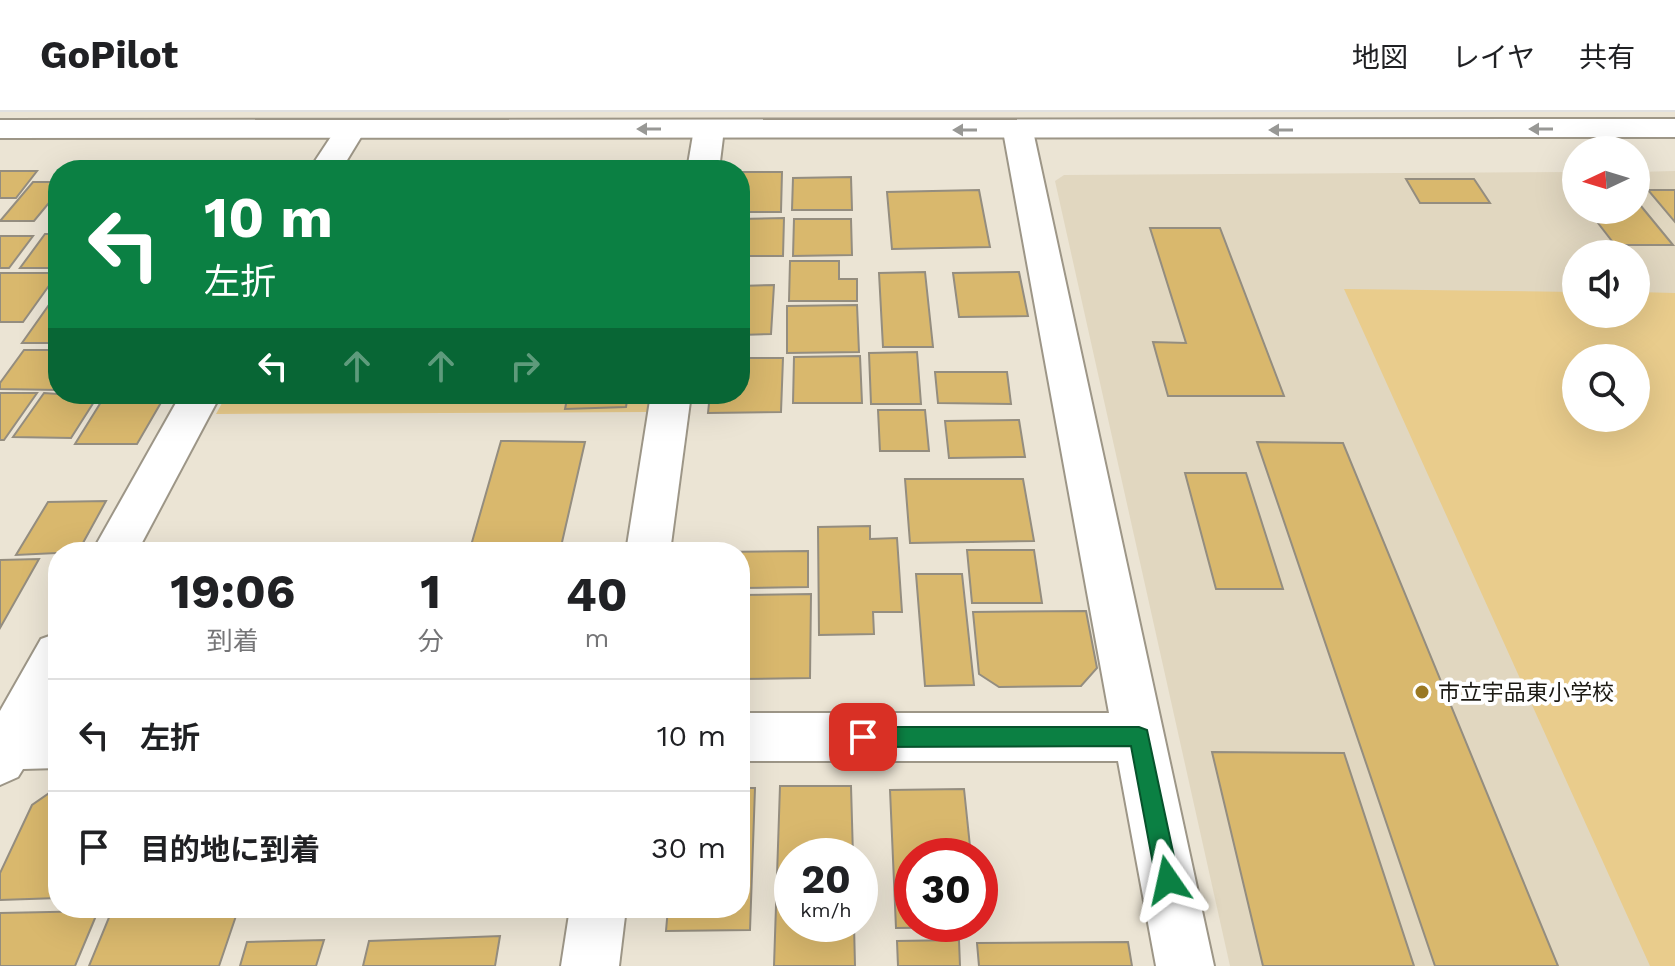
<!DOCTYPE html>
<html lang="ja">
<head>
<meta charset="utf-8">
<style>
	:root { --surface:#fff; --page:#f6f6f6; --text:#202124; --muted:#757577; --line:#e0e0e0 }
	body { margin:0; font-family:"Work Sans","Noto Sans JP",sans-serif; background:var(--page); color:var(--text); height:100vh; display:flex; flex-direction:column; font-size:30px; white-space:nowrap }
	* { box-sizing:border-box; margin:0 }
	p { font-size:26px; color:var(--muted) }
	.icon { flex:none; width:44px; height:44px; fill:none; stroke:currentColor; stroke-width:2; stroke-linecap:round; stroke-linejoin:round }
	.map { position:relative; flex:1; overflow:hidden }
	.drawer { position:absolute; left:48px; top:430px; width:702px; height:376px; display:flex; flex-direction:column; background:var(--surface); border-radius:32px; box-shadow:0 8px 32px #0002 }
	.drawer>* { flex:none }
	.banner { position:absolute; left:48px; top:48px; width:702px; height:244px; border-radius:32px; box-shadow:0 8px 32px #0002; background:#0b8043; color:#fff; overflow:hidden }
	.needle { width:52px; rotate:266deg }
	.fabs { position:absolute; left:1562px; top:24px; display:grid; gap:16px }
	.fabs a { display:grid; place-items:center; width:88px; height:88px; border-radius:50%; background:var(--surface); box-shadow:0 8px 32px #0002; font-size:40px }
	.speed { position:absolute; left:774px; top:726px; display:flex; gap:16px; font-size:40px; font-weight:700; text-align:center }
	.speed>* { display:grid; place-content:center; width:104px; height:104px; border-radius:50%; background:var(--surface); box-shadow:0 8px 32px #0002; line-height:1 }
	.speed small { font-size:20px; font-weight:400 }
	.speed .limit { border:12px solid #d22; background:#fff; color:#111 }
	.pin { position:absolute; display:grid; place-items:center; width:68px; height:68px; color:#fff; margin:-34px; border-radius:16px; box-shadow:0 4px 12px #0006 }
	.me { position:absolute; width:88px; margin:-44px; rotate:349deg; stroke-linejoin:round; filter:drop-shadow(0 0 6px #0008) }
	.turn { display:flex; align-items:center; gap:28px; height:168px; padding:0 24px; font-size:36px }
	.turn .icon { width:104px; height:104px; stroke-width:2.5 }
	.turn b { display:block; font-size:56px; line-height:68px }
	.lanes { display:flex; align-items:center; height:76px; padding:0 24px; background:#0003; justify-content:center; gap:40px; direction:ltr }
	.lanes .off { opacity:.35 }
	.eta { display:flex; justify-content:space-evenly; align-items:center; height:136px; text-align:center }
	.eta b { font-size:48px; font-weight:700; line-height:56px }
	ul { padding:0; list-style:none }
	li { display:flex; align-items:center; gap:24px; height:112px; padding:0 24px; border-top:2px solid var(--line) }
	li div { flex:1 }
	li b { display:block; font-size:30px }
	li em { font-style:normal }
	header { display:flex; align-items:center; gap:48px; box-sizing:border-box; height:112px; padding:0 40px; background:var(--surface); border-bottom:2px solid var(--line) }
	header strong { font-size:38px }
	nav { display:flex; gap:44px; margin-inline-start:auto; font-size:28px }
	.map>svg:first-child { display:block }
	.built { fill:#e1d7c0; fill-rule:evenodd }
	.green { fill:#e9cc8c; fill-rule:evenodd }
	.building { fill:#d9b86d; stroke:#948d7f; stroke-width:2 }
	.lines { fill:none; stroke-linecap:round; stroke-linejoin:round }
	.street-casing { stroke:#9d9687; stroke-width:4 }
	.secondary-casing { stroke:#9d9687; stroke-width:4 }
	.street { fill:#fff; fill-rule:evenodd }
	.secondary { fill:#fff; fill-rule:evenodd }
	.oneway { fill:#989895 }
	.route { fill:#0b8043; stroke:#07532c; stroke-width:2 }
	.poi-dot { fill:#9a7822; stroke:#fff; stroke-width:3 }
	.labels { text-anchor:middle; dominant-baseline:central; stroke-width:8; stroke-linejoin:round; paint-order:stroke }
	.poi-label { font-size:22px; fill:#1b1913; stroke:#fff; text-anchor:start }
</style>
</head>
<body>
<header>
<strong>GoPilot</strong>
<nav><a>地図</a><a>レイヤ</a><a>共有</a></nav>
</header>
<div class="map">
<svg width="1675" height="854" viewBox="0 0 1675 854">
	<rect width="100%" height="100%" fill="#ebe4d4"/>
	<path class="built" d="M1675,59V854H1230L1055,69L1064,63L1576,60V98H1636V60ZM1576,142H1636V202H1576ZM1576,246H1636V306H1576Z"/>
	<g class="green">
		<path d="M1344,177L1576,180V202H1636V180L1675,181V854H1650ZM1576,246H1636V306H1576Z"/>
		<path d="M227,282H650L647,300L216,302Z"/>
	</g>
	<g class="building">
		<path d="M0,59H37L16,86H0Z"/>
		<path d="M742,60H782L781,100H740Z"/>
		<path d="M851,65L852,98H792L793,66Z"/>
		<path d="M1406,67H1474L1490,91H1420Z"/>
		<path d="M33,70H58V80L34,109H0Z"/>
		<path d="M979,78L990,135L892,137L887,80Z"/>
		<path d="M1648,78H1675V110Z"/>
		<path d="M1636,88L1673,133H1615L1588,98H1636Z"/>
		<path d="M784,106L783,144H740V107Z"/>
		<path d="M794,107H851L852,143L793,144Z"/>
		<path d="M1150,116H1220L1284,284H1168L1153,230L1186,231Z"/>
		<path d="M45,122H58V156H20Z"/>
		<path d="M0,124H33L9,156H0Z"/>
		<path d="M790,149H839V167H857V189H789Z"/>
		<path d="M925,160L933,235H883L879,161Z"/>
		<path d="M1019,160L1028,204L959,205L953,161Z"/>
		<path d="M0,161H58L23,210H0Z"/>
		<path d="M774,173L771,222L740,223V174Z"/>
		<path d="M51,190H58V231H22Z"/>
		<path d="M857,193L859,240L787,241V194Z"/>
		<path d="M24,238H58V278L0,277V271Z"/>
		<path d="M917,240L921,292H871L869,241Z"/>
		<path d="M860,244L862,291H793L794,245Z"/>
		<path d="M740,246H783L781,300L708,301L710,282H740Z"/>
		<path d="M935,260H1007L1011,292L938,291Z"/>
		<path d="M0,281H37L4,328H0Z"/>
		<path d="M44,281L58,282H99L71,326L13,325Z"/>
		<path d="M106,282H166L137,332H75Z"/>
		<path d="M568,282H628L626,295L565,297Z"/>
		<path d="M878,298H925L929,339H880Z"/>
		<path d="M1019,308L1025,345L949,346L945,309Z"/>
		<path d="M501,329L585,330L560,439L470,437Z"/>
		<path d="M1257,330L1343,331L1558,854H1435Z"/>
		<path d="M1185,361H1246L1283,477H1216Z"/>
		<path d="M905,367H1023L1034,429L910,431Z"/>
		<path d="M106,389L78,440L16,443L48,390Z"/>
		<path d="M870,414V427L897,426L902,500H873L874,522L819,523L818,415Z"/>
		<path d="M967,438H1034L1042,491H972Z"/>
		<path d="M808,439V475L740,476V440H713Z"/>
		<path d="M39,447L0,516V448Z"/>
		<path d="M916,462H962L974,573L925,574Z"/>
		<path d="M811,482L810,566L740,567V483Z"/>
		<path d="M1086,499L1097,556L1081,574L999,575L979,562L973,500Z"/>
		<path d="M1212,640L1344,641L1414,854H1263Z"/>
		<path d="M780,674H851L853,744H792V812H854L855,854H774Z"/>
		<path d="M58,675V786L0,788V761L32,693Z"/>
		<path d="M740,676H755L750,818L666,819L668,796H740Z"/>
		<path d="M964,677L971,744H912V812L977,815L896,816L890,678Z"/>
		<path d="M98,799L75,854H0V801Z"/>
		<path d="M237,801L219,854H89L110,803Z"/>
		<path d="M500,824L495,854H363L369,829Z"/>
		<path d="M324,828L316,854H240L247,830Z"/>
		<path d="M959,828L960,854H898L897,829Z"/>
		<path d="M1128,830L1132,854H979L977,831Z"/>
	</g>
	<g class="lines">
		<g class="street-casing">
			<g id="street">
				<path d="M351,8L362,11L366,17L341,58H309L340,11Z"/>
				<path d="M709,8L720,11L724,17L719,58H687L694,17L698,11Z"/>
				<path d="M1018,10L1029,13L1033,19L1214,854H1156L1118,649H740V601H1109L1003,19L1007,13Z"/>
				<path d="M181,282H221L137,440H92Z"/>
				<path d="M651,282H691L670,440H626Z"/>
				<path d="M58,521V589L48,608H58V656L23,657L18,665L0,673V599L41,527Z"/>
				<path d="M570,796H626L619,854H561Z"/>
			</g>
		</g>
		<g class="secondary-casing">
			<path id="secondary" d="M1675,7V25L0,26V8Z"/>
		</g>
		<use href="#street" class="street"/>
		<use href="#secondary" class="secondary"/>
	</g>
	<defs><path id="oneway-solid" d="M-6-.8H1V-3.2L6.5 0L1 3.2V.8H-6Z" transform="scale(2)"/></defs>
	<g class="oneway">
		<use href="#oneway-solid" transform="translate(649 17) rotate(-180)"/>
		<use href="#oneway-solid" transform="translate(1541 17) rotate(180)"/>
		<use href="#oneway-solid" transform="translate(965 18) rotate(-180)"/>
		<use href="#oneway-solid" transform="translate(1281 18) rotate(180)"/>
	</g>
	<path class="route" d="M863,615H1139L1147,618L1179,768L1176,776L1168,779L1159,776L1156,768L1131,634L863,635L855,632L852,625L855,618Z"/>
	<circle class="poi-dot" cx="1422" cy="580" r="8"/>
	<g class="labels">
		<g class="poi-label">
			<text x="1438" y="580">市立宇品東小学校</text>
		</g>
	</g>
</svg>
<div class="fabs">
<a><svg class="needle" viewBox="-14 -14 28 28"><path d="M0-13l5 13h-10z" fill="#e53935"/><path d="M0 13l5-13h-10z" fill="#757577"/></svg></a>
<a><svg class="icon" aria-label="sound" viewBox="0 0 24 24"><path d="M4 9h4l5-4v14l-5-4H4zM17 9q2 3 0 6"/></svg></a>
<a><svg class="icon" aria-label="search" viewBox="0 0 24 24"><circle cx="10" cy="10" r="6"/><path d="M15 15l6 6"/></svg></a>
</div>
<div class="speed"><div>20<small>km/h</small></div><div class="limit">30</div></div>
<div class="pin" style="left:863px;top:625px;background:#d93025"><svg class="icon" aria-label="arrive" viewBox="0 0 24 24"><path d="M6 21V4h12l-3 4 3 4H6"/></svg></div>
<svg class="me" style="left:1168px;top:768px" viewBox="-20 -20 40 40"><path d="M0-17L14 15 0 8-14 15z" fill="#0b8043" stroke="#fff" stroke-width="4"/></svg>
<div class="banner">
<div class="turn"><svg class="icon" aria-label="left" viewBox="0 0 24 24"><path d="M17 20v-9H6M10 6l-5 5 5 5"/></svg><div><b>10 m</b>左折</div></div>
<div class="lanes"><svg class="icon" aria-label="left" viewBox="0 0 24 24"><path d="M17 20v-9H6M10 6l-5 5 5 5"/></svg><svg class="icon off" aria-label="ahead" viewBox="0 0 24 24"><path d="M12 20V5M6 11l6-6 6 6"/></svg><svg class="icon off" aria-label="ahead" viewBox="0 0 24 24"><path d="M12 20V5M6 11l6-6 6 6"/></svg><svg class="icon off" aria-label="right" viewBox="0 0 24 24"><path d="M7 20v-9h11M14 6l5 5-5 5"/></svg></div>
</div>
<section class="drawer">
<div class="eta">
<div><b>19:06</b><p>到着</p></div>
<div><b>1</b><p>分</p></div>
<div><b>40</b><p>m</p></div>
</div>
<ul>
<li><svg class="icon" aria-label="left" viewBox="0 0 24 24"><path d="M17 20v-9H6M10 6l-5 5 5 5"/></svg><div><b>左折</b></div><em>10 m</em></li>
<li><svg class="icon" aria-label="arrive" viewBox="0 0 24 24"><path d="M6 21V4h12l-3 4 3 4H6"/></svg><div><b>目的地に到着</b></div><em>30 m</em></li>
</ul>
</section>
</div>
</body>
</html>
